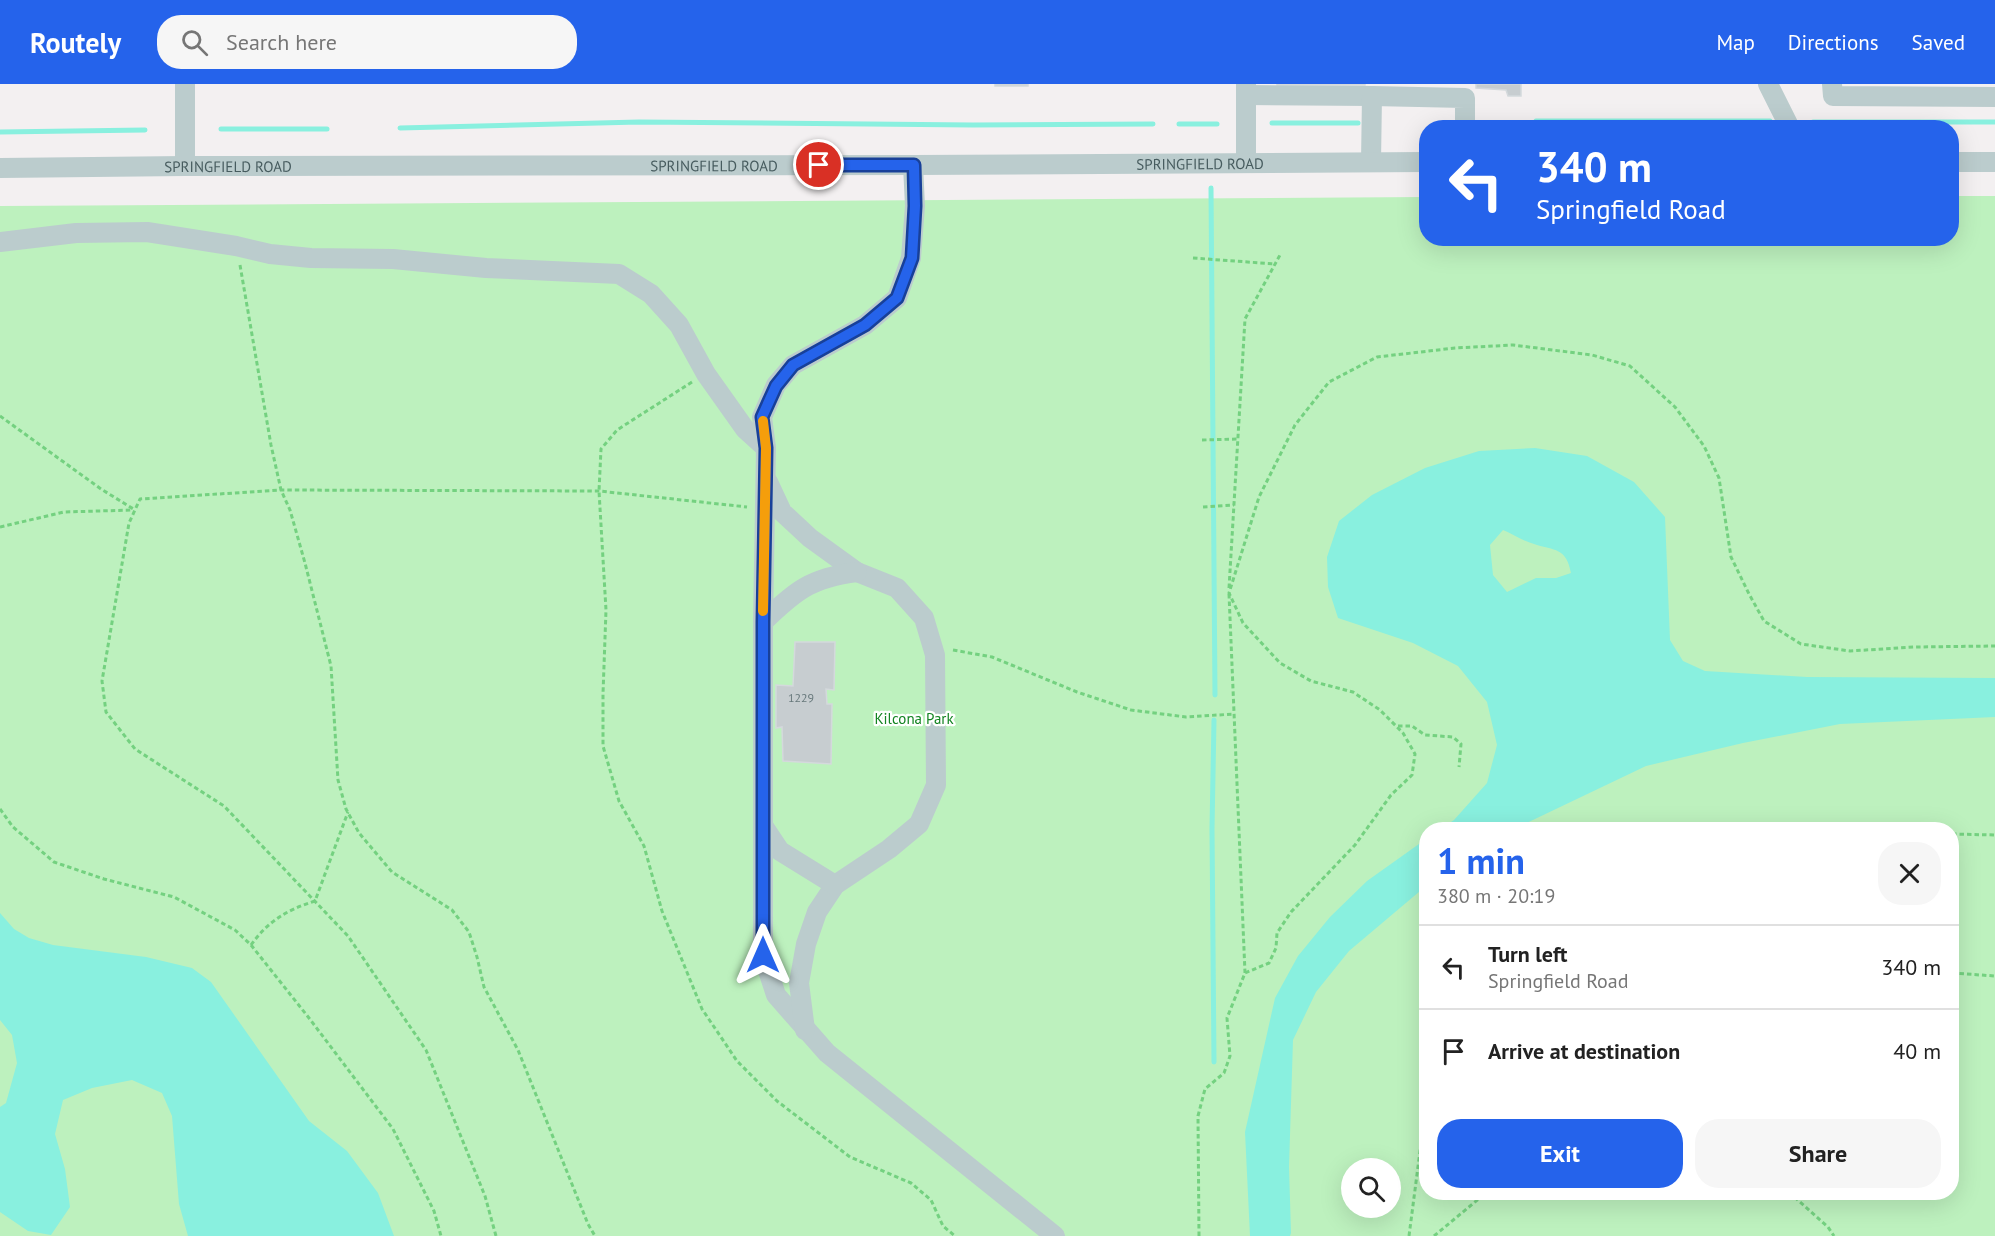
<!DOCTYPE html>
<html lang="en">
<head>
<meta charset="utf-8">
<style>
	:root { --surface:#fff; --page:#f6f6f6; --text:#222; --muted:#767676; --line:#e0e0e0; --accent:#2563eb }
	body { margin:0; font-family:"PT Sans",sans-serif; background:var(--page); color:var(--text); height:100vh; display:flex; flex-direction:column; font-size:22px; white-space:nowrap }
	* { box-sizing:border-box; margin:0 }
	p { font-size:20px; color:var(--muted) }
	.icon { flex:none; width:33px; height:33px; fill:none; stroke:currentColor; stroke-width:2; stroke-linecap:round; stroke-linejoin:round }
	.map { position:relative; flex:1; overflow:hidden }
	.details { position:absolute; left:1419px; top:738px; width:540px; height:378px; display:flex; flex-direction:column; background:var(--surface); border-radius:24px; box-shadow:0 6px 24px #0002 }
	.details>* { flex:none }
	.guide { position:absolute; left:1419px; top:36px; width:540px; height:126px; border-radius:24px; box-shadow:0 6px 24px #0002; background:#2563eb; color:#fff; overflow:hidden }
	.controls { position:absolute; left:1341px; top:1074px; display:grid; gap:12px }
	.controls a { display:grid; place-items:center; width:60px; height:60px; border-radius:50%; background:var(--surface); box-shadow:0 6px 24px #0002; font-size:30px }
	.pin { position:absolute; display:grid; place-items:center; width:51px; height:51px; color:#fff; margin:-26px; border:3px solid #fff; border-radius:50%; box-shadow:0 2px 6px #0007 }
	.me { position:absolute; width:66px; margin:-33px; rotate:0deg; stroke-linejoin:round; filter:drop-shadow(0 0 4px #0008) }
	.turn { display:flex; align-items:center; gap:21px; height:126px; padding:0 18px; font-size:27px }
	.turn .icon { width:78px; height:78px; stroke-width:2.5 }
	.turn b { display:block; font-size:42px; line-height:51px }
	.round { display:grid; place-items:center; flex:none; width:63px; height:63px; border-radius:24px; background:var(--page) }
	.overview { display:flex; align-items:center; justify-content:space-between; height:102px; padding:0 18px }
	h1 { font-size:36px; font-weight:600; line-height:45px; color:var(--accent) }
	.button { display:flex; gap:12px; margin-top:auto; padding:12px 18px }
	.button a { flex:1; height:69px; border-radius:24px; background:var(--accent); color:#fff; font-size:24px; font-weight:600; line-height:69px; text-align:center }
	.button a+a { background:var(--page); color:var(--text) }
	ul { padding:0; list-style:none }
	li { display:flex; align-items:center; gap:18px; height:84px; padding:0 18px; border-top:2px solid var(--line) }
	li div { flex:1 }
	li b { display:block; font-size:22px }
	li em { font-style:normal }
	header { display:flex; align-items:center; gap:36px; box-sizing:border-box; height:84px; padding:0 30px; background:var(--accent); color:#fff }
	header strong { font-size:28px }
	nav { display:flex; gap:33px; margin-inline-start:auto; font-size:21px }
	.search { width:420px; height:54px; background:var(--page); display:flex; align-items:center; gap:15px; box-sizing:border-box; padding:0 21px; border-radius:24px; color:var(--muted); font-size:22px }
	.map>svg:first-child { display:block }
	.green { fill:#bdf1be; fill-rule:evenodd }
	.water { fill:#89f0df; fill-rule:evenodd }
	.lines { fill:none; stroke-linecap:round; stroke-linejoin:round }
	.stream { stroke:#89f0df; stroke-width:5 }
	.building { fill:#c7cdd0; stroke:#d4d9dc; stroke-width:1.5 }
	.path { stroke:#74d180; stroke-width:3; stroke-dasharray:4.5 3; stroke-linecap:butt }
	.minor { stroke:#bbcccd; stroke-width:20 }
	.route-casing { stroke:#184099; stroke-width:15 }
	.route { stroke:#2563eb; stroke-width:10 }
	.slow { stroke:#f59e0b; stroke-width:10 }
	.labels { text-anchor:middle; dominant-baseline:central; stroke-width:4.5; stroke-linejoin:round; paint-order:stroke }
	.number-label { font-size:12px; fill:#67787b }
	.street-label { font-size:15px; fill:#475c5f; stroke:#fff }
	.park-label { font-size:15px; fill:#138422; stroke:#fff }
</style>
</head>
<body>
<header>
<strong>Routely</strong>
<div class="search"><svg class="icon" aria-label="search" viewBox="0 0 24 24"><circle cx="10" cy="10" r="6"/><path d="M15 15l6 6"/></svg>Search here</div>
<nav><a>Map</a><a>Directions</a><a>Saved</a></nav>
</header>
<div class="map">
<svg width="1995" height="1152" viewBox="0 0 1995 1152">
	<rect width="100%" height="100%" fill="#f3f0f1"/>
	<path class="green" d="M1952,112H1995V1152H0V122L1426,113V154H1952ZM1426,746H1952V1108H1426ZM1352,1084H1390V1124H1352Z"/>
	<g class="water">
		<path d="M1535,364L1587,372L1634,398L1665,433L1670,556L1683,577L1705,587L1807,593L1995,594V633L1840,640L1743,659L1646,682L1514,745H1441L1454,736L1487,699L1497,661L1487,618L1458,582L1413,559L1338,534L1328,503L1327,473L1339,437L1372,411L1425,384L1479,367ZM1503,446C1513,450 1523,457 1534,460C1555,467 1566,463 1571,489L1556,494H1536L1507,508L1493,491L1490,461Z"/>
		<path d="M1426,755V802L1349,867L1316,908L1293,956L1289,1083L1291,1149L1290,1152H1250L1245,1048L1275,914L1298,872L1330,833L1367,797Z"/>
		<path d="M0,829L14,845L29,854L53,861L146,873L192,884L211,898L309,1037L347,1067L378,1109L394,1152H188L179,1120L172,1032L162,1009L132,996L92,1004L63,1016L55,1050L65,1085L70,1123L51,1151L28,1147L0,1128V1023L6,1019L17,979L12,951L0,936Z"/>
	</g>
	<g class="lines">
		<g class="stream">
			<path d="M1536,37H1770"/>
			<path d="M1813,38H1995"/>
			<path d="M1272,39H1358"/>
			<path d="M1179,40H1217"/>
			<path d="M400,44L639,38L973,41L1153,40"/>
			<path d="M221,45H327"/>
			<path d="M0,48L145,46"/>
			<path d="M1211,104L1215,611"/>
			<path d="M1214,636L1212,745L1214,978"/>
		</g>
	</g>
	<g class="building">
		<rect x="995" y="0" width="33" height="2"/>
		<rect x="1277" y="0" width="88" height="1"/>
		<path d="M1476,0H1521V12H1508L1506,6L1476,4Z"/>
		<path d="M795,558H835L834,606L826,605L827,620H832L831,680L783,677L782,643L776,644V601L793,602Z"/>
	</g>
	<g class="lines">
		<g class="path">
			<path d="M1193,174L1275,180"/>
			<path d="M240,181L271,361L281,406L290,426L305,479L331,582L338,696L346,725L359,749L392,788L452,826L469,848L477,873L484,903L518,966L588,1140L595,1152"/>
			<path d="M692,298L617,346L601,365L599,407L606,526L603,610V662L619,717L644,762L662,827L702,925L737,977L777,1017L850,1073L911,1099L931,1116L943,1142L955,1152"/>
			<path d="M0,332L101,405L135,426"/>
			<path d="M1202,356L1238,355"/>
			<path d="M1203,423L1234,421"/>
			<path d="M0,443L64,428L133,426"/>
			<path d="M1229,504L1245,235L1280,171"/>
			<path d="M1229,510L1245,889"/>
			<path d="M953,566L992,573L1077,608L1131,626L1186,633L1234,630"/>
			<path d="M1398,642H1412L1425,651L1453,653L1461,660L1459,683"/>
			<path d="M0,725L13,743L54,778L104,795L174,813L235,846L251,861L309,934L393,1045L434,1127L441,1152"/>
			<path d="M1952,750L1995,751"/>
			<path d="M251,861C268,837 287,826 315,817L348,728"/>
			<path d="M1952,889L1995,892"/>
			<path d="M1789,1108L1828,1143L1834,1152"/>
			<path d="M496,1152L485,1112L426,966L348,852L224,722L135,665L106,628L102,597L129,439L140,415L281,406L599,407L747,423"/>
			<path d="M1199,1152L1198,1032L1205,1005L1224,989L1230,972L1227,934L1245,889L1269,879L1276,864L1277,849L1291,828L1355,761L1391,711L1412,691L1415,670L1403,649L1380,626L1353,608L1311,597L1280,579L1243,539L1229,509L1259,413L1295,341L1329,298L1377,273L1455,264L1513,261L1592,271L1630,282L1675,323L1704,362L1719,394L1731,473L1749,510L1764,537L1801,560L1850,567L1914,563L1995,562"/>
			<path d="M1409,1152L1426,1021"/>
			<path d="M1434,1152L1487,1108"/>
		</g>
		<g class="minor">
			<path d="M185,0V82"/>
			<path d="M1768,0L1790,44"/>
			<path d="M1832,0L1833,12L1995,13"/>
			<path d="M1246,11L1372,12"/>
			<path d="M1246,78V0"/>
			<path d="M1371,78L1372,12L1465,14V44"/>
			<path d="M1952,78H1995"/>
			<path d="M913,81L915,122L911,174L897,214L865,241L793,281L776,301L762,333L766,364L763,538V871L776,911L827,969L1055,1152"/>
			<path id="s1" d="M0,84L185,82L913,81L1426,78"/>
			<path d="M0,158L76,149L147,148L236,162L270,170L311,174L393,175L486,184L619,190L651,210L679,241L706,290L745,345L766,364"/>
			<path d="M768,398L782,428L810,454L857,488L897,504L924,534L935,571L936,701L919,740L889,765L835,801L817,828L806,860L799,899L805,946"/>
			<path d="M763,538C796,506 811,494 857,488"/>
			<path d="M764,743L780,767L835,801"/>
		</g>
	</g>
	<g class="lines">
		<g class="route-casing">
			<path id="route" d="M763,871V538L766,364L762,333L776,302L793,281L865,241L897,214L912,174L915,122L914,81H819"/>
		</g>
		<use href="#route" class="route"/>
		<path class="slow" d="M763,337L766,364L763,527"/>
	</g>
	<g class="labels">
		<g class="number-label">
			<text x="801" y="613">1229</text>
		</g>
		<g class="street-label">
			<text stroke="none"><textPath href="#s1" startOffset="1200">SPRINGFIELD ROAD</textPath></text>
			<text stroke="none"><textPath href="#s1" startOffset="714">SPRINGFIELD ROAD</textPath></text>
			<text stroke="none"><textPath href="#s1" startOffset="228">SPRINGFIELD ROAD</textPath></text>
		</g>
		<g class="park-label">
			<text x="914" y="634">Kilcona Park</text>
		</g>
	</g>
</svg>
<div class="controls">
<a><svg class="icon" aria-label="search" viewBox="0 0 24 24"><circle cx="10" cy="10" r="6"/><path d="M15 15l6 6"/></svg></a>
</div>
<div class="pin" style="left:819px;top:81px;background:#d93025"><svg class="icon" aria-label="arrive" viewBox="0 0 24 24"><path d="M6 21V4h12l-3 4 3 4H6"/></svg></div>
<svg class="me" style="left:763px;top:871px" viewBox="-20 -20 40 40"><path d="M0-17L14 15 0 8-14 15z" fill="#2563eb" stroke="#fff" stroke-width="4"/></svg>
<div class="guide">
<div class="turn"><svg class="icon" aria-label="left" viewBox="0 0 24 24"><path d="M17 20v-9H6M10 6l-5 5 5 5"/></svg><div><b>340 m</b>Springfield Road</div></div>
</div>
<section class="details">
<div class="overview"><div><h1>1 min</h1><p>380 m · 20:19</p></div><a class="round"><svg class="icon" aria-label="close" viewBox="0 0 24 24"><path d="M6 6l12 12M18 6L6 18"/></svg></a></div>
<ul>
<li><svg class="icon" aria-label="left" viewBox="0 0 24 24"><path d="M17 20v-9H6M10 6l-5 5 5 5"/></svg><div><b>Turn left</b><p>Springfield Road</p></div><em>340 m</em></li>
<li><svg class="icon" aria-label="arrive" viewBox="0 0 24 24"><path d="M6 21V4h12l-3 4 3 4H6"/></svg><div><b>Arrive at destination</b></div><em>40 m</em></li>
</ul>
<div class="button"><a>Exit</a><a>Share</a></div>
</section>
</div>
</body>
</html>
